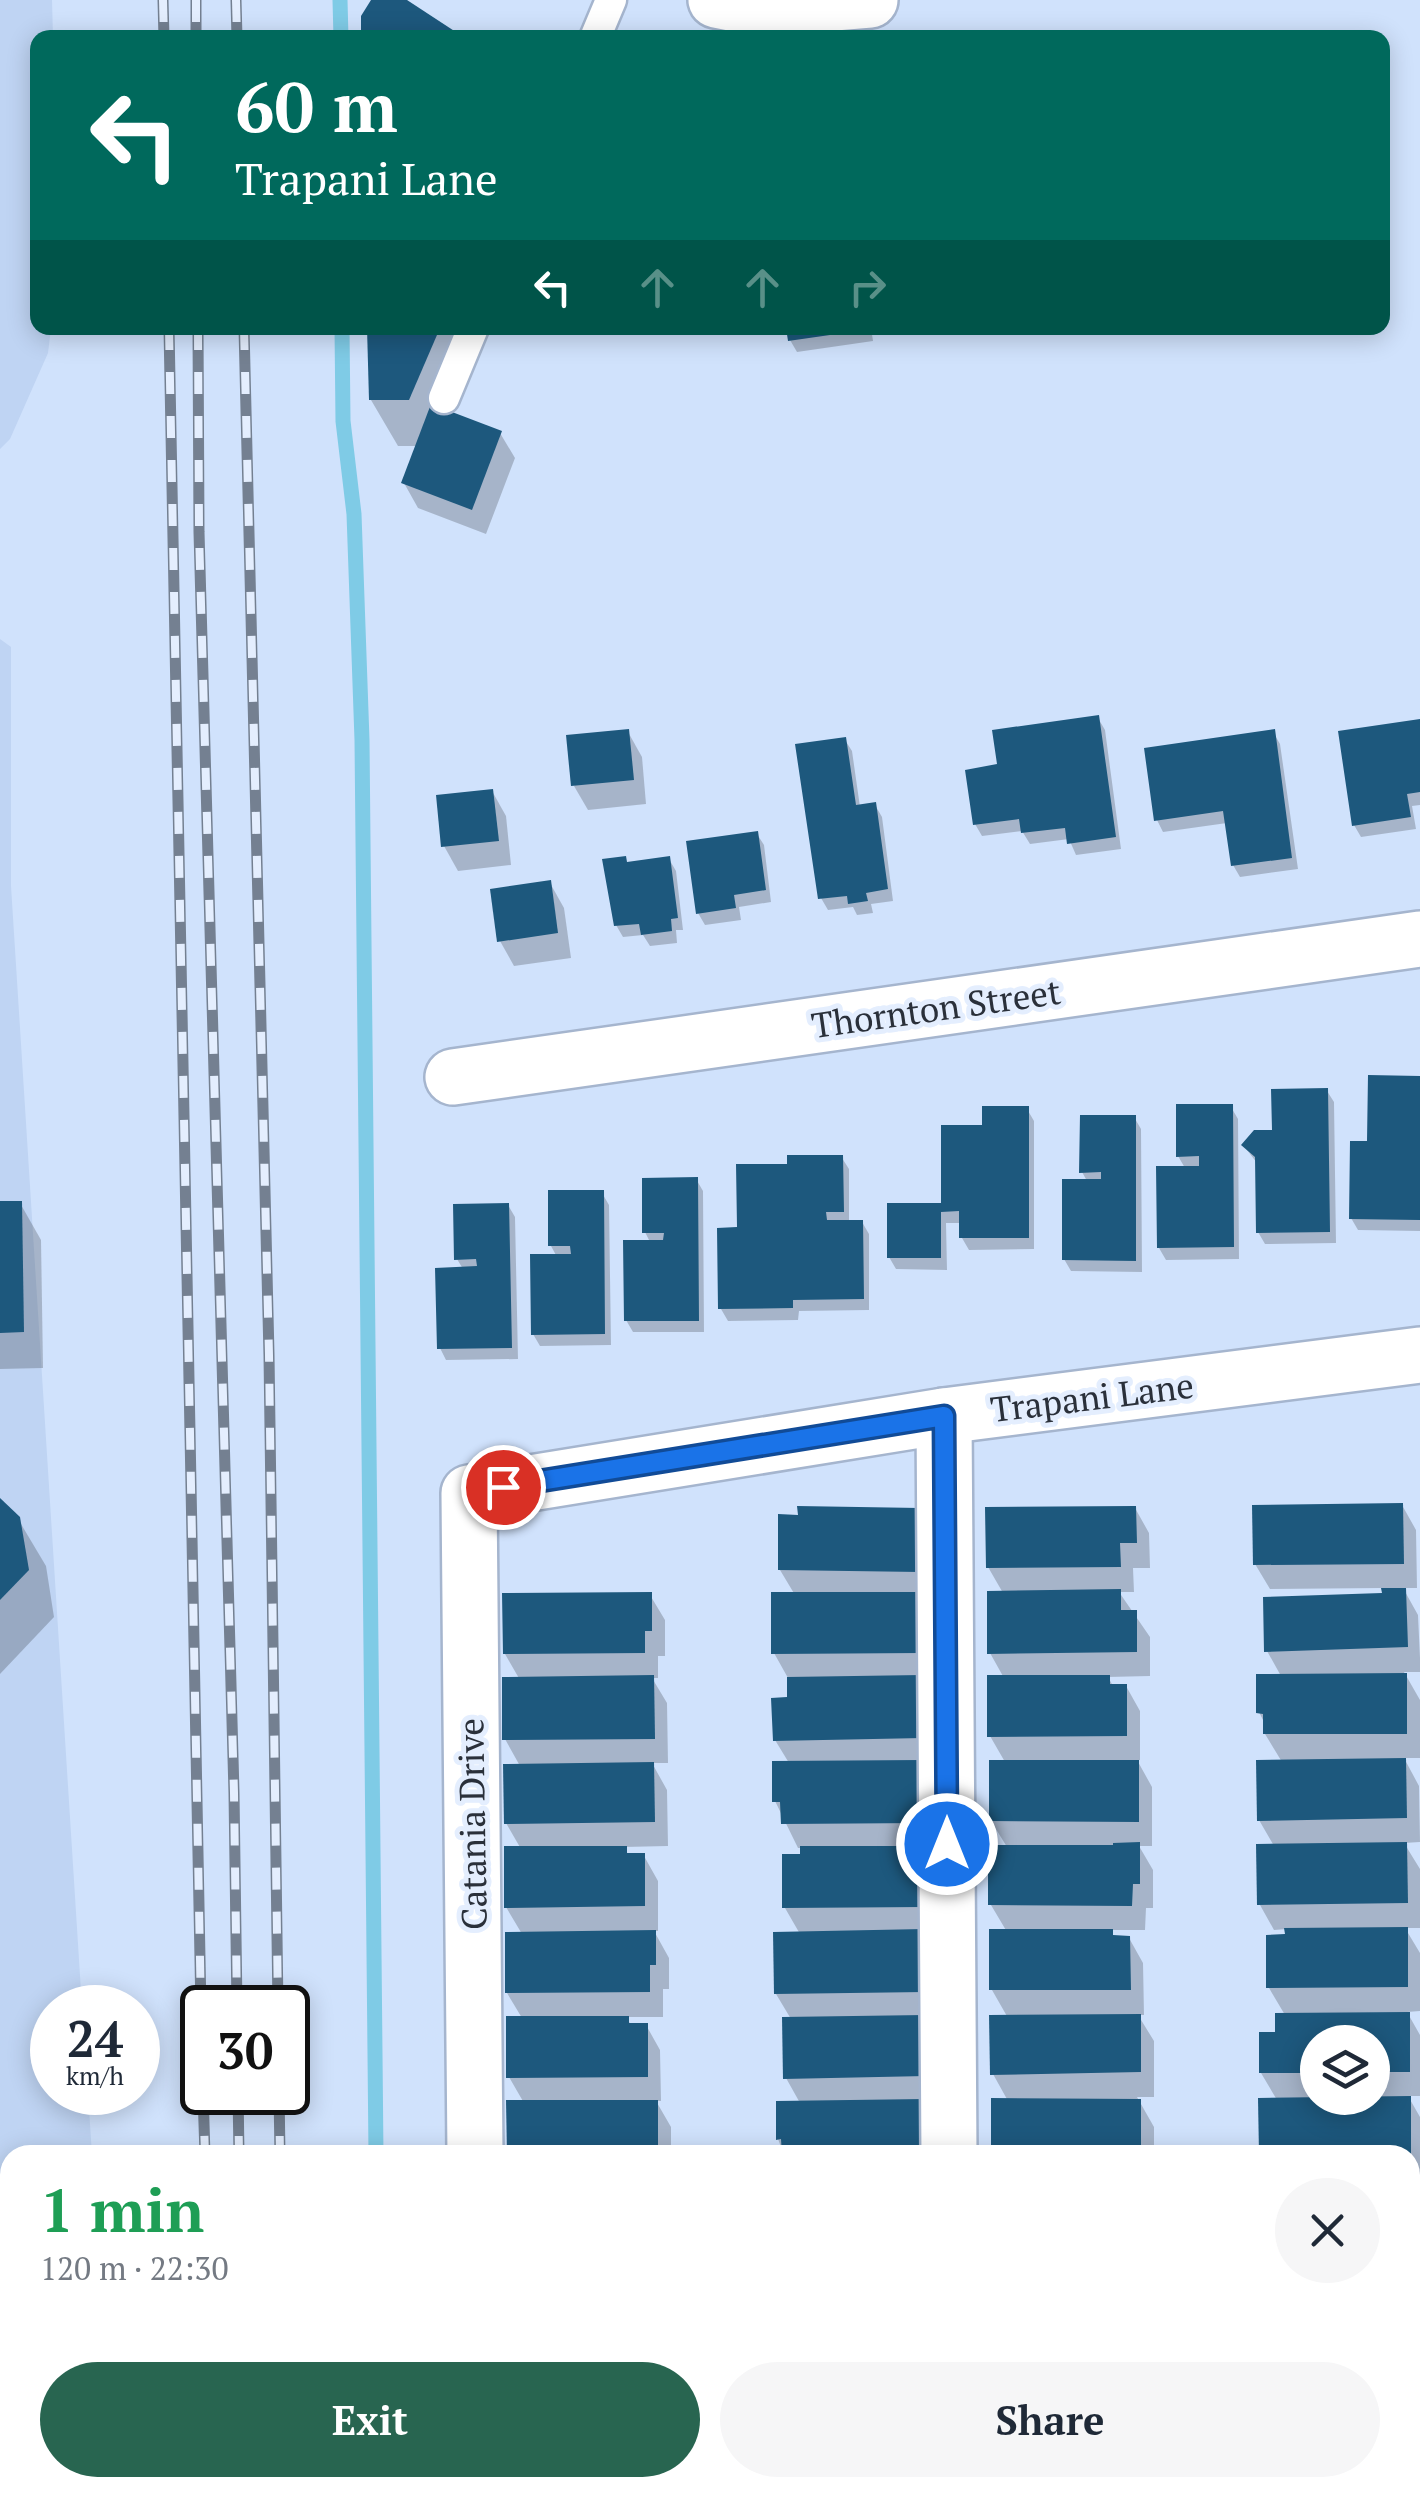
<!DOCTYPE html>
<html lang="en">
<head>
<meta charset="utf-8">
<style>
	:root { --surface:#fff; --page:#f6f6f7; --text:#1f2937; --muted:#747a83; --accent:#286550 }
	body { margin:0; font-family:"PT Serif",serif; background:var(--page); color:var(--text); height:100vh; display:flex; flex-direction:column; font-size:38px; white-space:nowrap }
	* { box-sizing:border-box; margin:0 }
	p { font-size:32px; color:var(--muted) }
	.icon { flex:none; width:55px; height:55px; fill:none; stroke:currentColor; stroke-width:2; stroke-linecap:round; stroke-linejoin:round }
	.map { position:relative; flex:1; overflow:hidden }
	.sheet { position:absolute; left:0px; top:2145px; width:1420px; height:352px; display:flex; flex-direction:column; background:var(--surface); border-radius:30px 30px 0 0; box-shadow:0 5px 25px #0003 }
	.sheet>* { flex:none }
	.guide { position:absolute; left:30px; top:30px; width:1360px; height:305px; border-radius:20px; box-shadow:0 5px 25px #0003; background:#00695c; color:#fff; overflow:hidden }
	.tools { position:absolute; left:1300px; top:2025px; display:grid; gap:20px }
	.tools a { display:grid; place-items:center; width:90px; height:90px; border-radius:50%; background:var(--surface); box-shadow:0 5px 25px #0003; font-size:50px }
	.speed { position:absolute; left:30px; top:1985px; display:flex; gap:20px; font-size:50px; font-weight:700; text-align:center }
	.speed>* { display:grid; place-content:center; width:130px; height:130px; border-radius:50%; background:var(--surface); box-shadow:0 5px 25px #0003; line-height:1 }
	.speed small { font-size:25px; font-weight:400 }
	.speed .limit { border:5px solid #111; border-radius:15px; background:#fff; color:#111 }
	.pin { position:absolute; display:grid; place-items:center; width:85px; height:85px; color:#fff; margin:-42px; border:5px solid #fff; border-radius:50%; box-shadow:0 2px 10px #0007 }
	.me { position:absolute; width:110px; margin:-55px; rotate:0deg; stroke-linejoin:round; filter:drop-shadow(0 0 8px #0008) }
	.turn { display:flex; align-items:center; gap:35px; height:210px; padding:0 40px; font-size:45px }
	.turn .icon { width:130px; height:130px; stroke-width:2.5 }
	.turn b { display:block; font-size:70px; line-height:85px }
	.lanes { display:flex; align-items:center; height:95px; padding:0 40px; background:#0003; justify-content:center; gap:50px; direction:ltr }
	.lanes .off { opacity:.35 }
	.round { display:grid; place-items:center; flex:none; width:105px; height:105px; border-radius:52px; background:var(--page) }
	.head { display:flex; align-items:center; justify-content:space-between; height:170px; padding:0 40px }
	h1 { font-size:60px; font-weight:700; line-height:75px; color:#1e9e55 }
	.button { display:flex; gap:20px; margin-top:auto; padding:20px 40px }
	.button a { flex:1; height:115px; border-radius:60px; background:var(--accent); color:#fff; font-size:40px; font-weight:700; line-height:115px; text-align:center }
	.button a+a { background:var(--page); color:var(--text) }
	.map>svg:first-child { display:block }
	.built { fill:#bfd4f3 }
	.green { fill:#c0b3ee }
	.shadow { fill:#0003; fill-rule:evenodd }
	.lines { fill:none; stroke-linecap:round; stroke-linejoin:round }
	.stream { stroke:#7fcbe6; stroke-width:15 }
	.building { fill:#1d587d }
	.lane-casing { stroke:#a5b5ce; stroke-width:35 }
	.street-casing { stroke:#a5b5ce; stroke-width:60 }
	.lane { stroke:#fff; stroke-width:30 }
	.street { stroke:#fff; stroke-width:55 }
	.rail-casing { stroke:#748091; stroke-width:11 }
	.rail { stroke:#e4eefe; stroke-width:8; stroke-dasharray:22; stroke-linecap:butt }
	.route-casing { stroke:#114b97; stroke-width:25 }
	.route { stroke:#1a73e8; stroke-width:18 }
	.labels { text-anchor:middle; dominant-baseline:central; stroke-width:10; stroke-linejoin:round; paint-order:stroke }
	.street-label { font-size:35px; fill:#2a303a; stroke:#e4eefe }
</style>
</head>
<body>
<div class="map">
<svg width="1420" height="2497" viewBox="0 0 1420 2497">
	<rect width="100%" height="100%" fill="#d0e2fc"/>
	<g class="built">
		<path d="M0,0H52L53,37L38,38V328H51L48,353L10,439L0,449Z"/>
		<path d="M0,639L11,647V886L82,2007L52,2008V2092L88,2093L92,2155H10V2488H113V2497H0Z"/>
	</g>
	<path class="green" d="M1410,2486L1412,2497H676V2488Z"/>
	<g class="shadow">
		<path d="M370,328H486L449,414L500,433L515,458L486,534L418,508L404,483L418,446H398L371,400Z"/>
		<path d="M789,328H871L873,341L797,352L790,340Z"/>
		<path d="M1098,718L1105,730L1121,849L1076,855L1069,839L1030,844L1022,831L982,836L975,824L1000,766Z"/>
		<path d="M1420,722V805L1412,806L1416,829L1361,837L1354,825Z"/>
		<path d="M628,732L642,757L646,804L588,810L574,786Z"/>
		<path d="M1273,732L1280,744L1298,869L1240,877L1233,865L1227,823L1163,832L1157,820Z"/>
		<path d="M845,740L852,751L860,807L875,805L882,817L893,901L871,904L873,913L857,915L853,907L828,910L821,898Z"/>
		<path d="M492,791L506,816L511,865L458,871L444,846Z"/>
		<path d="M757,834L764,845L771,902L739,907L741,920L705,925L698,913Z"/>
		<path d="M669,859L676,871L683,930H676L677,943L650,946L643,935L623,937L616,925L628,865Z"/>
		<path d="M550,883L564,908L571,958L514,966L500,941Z"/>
		<path d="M1420,1078V1231L1358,1230L1351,1218L1370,1143Z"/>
		<path d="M1327,1091L1334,1102L1336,1243L1265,1244L1258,1232L1257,1163L1244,1146L1275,1132Z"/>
		<path d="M1231,1107L1238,1119L1239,1259L1166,1260L1159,1248L1185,1168L1178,1156Z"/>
		<path d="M1027,1109L1034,1121V1249L969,1250L962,1238V1223H946L947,1270L896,1269L889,1257L944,1205L984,1128Z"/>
		<path d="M1134,1117L1141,1129L1142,1272L1071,1271L1064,1259L1087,1181L1082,1172Z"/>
		<path d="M842,1158L849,1169V1222H862L869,1234V1310L799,1311L798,1320L728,1321L721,1309L739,1230L790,1167Z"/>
		<path d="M696,1179L703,1191L704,1332H633L626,1320L650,1242L645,1232Z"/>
		<path d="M602,1193L609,1205L611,1345L540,1346L533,1334L557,1257L551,1246Z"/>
		<path d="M0,1203H20L41,1240L43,1368L0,1369Z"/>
		<path d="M508,1205L515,1217L518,1359L446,1360L440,1348L463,1269L457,1259Z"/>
		<path d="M0,1501L18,1519L46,1566L54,1617L0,1674Z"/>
		<path d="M1402,1505L1416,1530L1417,1588H1403L1418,1615L1420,1658V1672H1404L1420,1700V1758H1404L1419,1786L1420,1842L1404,1843L1420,1869V1928H1405L1420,1953V2011L1407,2012L1420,2035V2096H1408L1420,2117V2181H1410V2155H1261L1277,2100L1261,2073L1285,2015L1269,1988L1287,1936V1929L1274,1930L1260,1905L1274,1846L1259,1820L1282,1762L1265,1734V1724L1259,1712L1281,1676L1267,1651L1385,1595L1384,1588L1270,1589L1255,1564ZM1318,2042H1372V2098H1318Z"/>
		<path d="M1135,1508L1149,1533L1150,1568H1133L1134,1592H1119L1150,1637V1676L1108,1677L1113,1686H1126L1140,1711V1760H1137L1152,1787V1846H1139L1153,1870V1908H1146L1145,1930H1110L1115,1938H1129L1143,1963L1144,2015H1138L1154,2041V2097H1137L1154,2127V2155H993L1008,2101L993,2074L1008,2018L992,1990L1007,1932L991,1905L1007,1847L991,1821L1005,1762L990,1736L1004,1678L990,1653L1003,1593L988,1567Z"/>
		<path d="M919,1510L939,2100L784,2155L778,2139L800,2103L786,2078L791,2019L776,1994L800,1934L785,1908L803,1848H798L775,1801L789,1763L775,1740L790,1700L788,1678L774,1653L795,1595L780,1570Z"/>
		<path d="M650,1595L665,1620V1656H658V1678H652L667,1703L668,1763H652L667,1790L668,1846L624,1847L629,1856H644L658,1881V1931H654L669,1958V1989H663V2017H626L631,2025H646L660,2050L661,2101H656L671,2127V2155H509L524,2103L509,2077L522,2018L507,1993L522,1934L506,1907L521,1849L506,1823L520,1766L505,1739L520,1680L505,1654Z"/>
		<path d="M1410,2184L1420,2202V2266H1410Z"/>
		<path d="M1410,2268L1420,2285V2351H1410Z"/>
		<path d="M632,2496V2497H512Z"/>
	</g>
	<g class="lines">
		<g class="stream">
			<path d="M340,0L341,38"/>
			<path d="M342,328L343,421L354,514L362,740L376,2155"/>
			<path d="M379,2488V2497"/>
		</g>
	</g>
	<g class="building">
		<path d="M371,0H407L465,38H361V16Z"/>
		<path d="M367,328H440L409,400H369Z"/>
		<path d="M786,328H864L865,330L788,341Z"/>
		<path d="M431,404L502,431L472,510L401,483Z"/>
		<path d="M1099,715L1116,837L1067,844L1065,828L1021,833L1019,819L973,825L965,770L997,764L992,730Z"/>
		<path d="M1420,719V792L1407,794L1411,817L1352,826L1338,731Z"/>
		<path d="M629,729L634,780L571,786L566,735Z"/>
		<path d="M1275,729L1292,858L1231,866L1223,811L1154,821L1144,748Z"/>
		<path d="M846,737L856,805L876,802L888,889L866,893L868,901L848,904L847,896L818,899L795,744Z"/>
		<path d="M493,789L499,841L441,847L436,795Z"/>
		<path d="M758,831L766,890L734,895L736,908L696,914L686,841Z"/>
		<path d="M626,856L627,862L670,856L678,918L671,919L672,931L641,935L639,924L614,926L602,859Z"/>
		<path d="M551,880L558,933L497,942L490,889Z"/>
		<path d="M1368,1075L1420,1076V1220L1349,1219L1350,1141H1367Z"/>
		<path d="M1328,1088L1330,1232L1256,1233L1255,1157L1241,1145L1254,1130H1272L1271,1089Z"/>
		<path d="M1176,1104H1233L1234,1247L1157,1248L1156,1166H1199V1156L1176,1157Z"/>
		<path d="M982,1106H1029V1238H959V1211L941,1212V1258H887V1203H941V1125H982Z"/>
		<path d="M1080,1115H1136V1261L1062,1260V1179H1101V1172L1079,1173Z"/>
		<path d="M787,1155H843L844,1212H826L827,1220H863L864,1299L793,1300V1308L718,1309L717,1228L737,1227L736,1164H787Z"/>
		<path d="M698,1177L699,1321H624L623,1240H663L664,1233H642V1178Z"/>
		<path d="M548,1190H604L605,1334L531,1335L530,1254H571L570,1246H548Z"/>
		<path d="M0,1201H22L24,1332L0,1333Z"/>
		<path d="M509,1203L512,1348L437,1349L435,1268L477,1266L476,1259L454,1260L453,1204Z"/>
		<path d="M0,1498L20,1517L29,1570L0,1600Z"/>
		<path d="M1403,1503L1404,1564L1253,1565L1252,1505Z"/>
		<path d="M797,1506L920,1508V1572L778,1570V1514L798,1515Z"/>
		<path d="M1136,1506L1137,1543H1120L1121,1567L986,1568L985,1507Z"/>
		<path d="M1381,1588H1406L1408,1647L1264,1652L1263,1597L1382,1593Z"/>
		<path d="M1121,1589V1610H1137V1652L987,1654V1591Z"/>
		<path d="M652,1592V1631H645V1653L503,1654L502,1593Z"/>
		<path d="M771,1592H921V1653L771,1654Z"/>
		<path d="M1407,1673V1734H1263V1714L1256,1713V1674Z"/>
		<path d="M654,1675L655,1739L502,1740V1677Z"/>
		<path d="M922,1675L923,1738L773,1741L771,1698L787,1697V1677Z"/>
		<path d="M987,1675H1110V1684H1127V1736L987,1737Z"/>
		<path d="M1406,1758L1407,1818L1257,1821L1256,1760Z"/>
		<path d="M923,1760V1823L781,1824L780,1802H772V1761Z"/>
		<path d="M989,1760H1139V1822L989,1821Z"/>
		<path d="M654,1762L655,1822L504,1824L503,1764Z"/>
		<path d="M1140,1842V1884H1133L1132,1906L988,1905V1845H1113V1843Z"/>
		<path d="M1407,1842L1408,1903L1257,1905L1256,1844Z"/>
		<path d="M504,1846H627V1853H645V1906L504,1908Z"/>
		<path d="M800,1846H923L924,1907L782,1908V1854H800Z"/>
		<path d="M1408,1927V1987L1266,1988V1935L1285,1934L1284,1928Z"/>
		<path d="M924,1929L925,1992L774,1994L773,1932Z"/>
		<path d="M989,1929H1113V1935L1130,1936L1131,1990H989Z"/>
		<path d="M656,1930V1965H650V1992L505,1993V1932Z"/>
		<path d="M1410,2012V2072H1372V2042H1318V2073H1259V2032H1275V2013Z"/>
		<path d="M1141,2014V2072L990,2075L989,2015Z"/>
		<path d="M925,2015L926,2076L783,2079L782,2017Z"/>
		<path d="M506,2016H629V2023H648V2077L506,2078Z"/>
		<path d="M1411,2096V2155H1259L1258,2098Z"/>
		<path d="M991,2098L1141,2099V2155H991Z"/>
		<path d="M925,2099L926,2155H782L781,2139L776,2140V2101Z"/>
		<path d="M506,2100H658V2155H507Z"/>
	</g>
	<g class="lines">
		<g class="lane-casing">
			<g id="lane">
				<path d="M595,38L611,0"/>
				<path d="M444,398L473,328"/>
				<path d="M0,2368L10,2497"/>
			</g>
		</g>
		<g class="street-casing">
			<g id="street">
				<path d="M716,0L761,9L870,0"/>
				<path d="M453,1077L1420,939"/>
				<path d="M944,1416L949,2155"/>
				<path d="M475,2155L469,1493L944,1416L1420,1355"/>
				<path d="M1410,2417H1420"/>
				<path d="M480,2488V2497"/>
			</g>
		</g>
		<use href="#lane" class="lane"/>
		<use href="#street" class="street"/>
		<g class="rail-casing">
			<g id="rail">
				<path d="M163,0L164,38"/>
				<path d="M196,0V38"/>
				<path d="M236,0L237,38"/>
				<path d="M169,328L202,2064"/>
				<path d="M198,328L199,532L234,1793L237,2008"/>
				<path d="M244,328L269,1355L278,2008"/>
				<path d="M203,2092L205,2155"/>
				<path d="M238,2092L239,2155"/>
				<path d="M279,2092L280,2155"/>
				<path d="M216,2488V2497"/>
				<path d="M244,2488V2497"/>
				<path d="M285,2488V2497"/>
			</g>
		</g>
		<use href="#rail" class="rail"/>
	</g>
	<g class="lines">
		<g class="route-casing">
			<path id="route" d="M503,1487L944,1416L947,1844"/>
		</g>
		<use href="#route" class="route"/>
	</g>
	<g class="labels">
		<g class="street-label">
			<text transform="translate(936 1008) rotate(-8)">Thornton Street</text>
			<text transform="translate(1092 1397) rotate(-7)">Trapani Lane</text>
			<text transform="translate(472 1824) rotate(-91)">Catania Drive</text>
		</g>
	</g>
</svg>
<div class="tools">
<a><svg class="icon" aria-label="layers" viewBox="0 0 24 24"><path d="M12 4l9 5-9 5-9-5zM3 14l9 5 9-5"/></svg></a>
</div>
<div class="speed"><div>24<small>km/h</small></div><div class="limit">30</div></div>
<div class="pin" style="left:503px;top:1487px;background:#d93025"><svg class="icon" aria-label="arrive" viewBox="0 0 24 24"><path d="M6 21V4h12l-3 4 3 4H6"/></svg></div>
<svg class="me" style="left:947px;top:1844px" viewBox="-20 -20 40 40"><circle r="17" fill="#1a73e8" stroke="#fff" stroke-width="3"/><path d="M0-11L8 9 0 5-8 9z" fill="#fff"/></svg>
<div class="guide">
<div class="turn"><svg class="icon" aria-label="left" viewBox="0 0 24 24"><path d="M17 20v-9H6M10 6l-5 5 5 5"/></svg><div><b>60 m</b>Trapani Lane</div></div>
<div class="lanes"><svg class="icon" aria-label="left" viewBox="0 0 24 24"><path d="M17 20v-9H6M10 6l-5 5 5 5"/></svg><svg class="icon off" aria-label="ahead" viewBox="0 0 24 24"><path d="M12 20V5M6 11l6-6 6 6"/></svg><svg class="icon off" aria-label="ahead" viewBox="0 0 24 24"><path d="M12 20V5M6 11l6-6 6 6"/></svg><svg class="icon off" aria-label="right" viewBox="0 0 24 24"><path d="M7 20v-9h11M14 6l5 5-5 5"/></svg></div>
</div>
<section class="sheet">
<div class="head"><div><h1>1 min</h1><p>120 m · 22:30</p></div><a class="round"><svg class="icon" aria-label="close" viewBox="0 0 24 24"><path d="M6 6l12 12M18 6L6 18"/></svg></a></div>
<div class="button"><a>Exit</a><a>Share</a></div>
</section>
</div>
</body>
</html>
